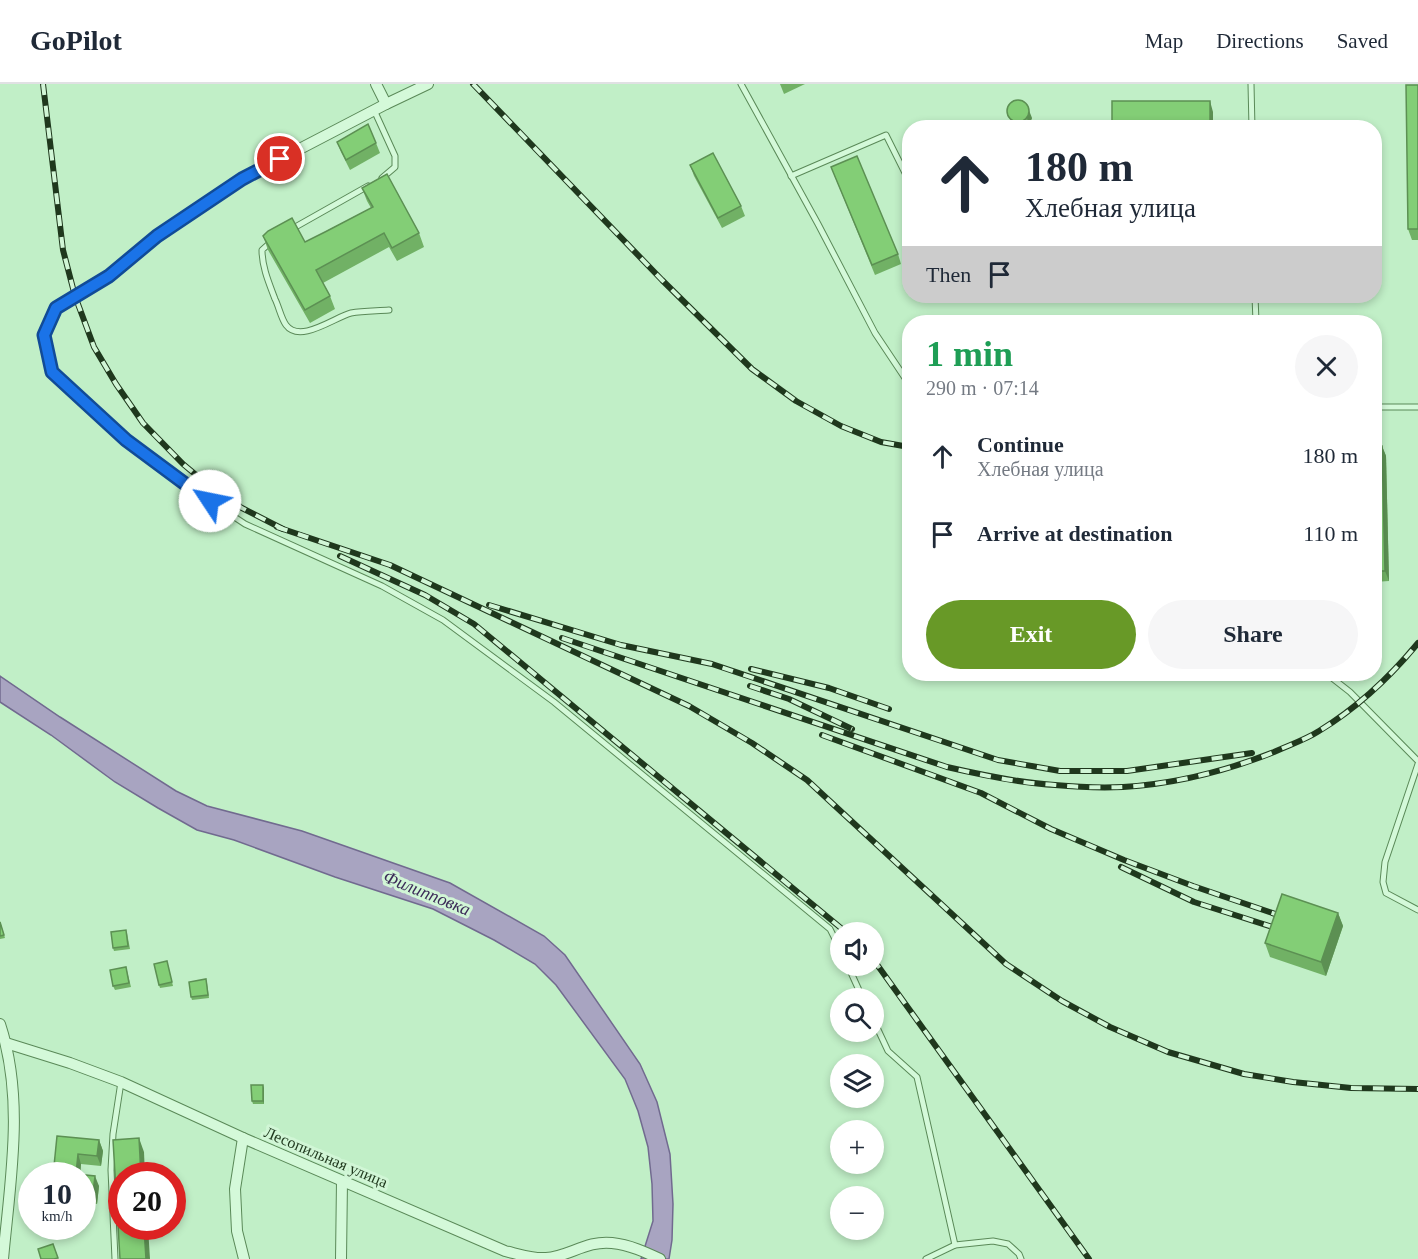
<!DOCTYPE html>
<html lang="en">
<head>
<meta charset="utf-8">
<style>
	:root { --surface:#fff; --page:#f6f6f7; --text:#1f2937; --muted:#747a83; --line:#e0e1e3; --accent:#689927 }
	body { margin:0; font-family:Georgia,serif; background:var(--page); color:var(--text); height:100vh; display:flex; flex-direction:column; font-size:22px; white-space:nowrap }
	* { box-sizing:border-box; margin:0 }
	p { font-size:20px; color:var(--muted) }
	.icon { flex:none; width:33px; height:33px; fill:none; stroke:currentColor; stroke-width:2; stroke-linecap:round; stroke-linejoin:round }
	.map { position:relative; flex:1; overflow:hidden }
	.sheet { position:absolute; left:902px; top:231px; width:480px; height:366px; display:flex; flex-direction:column; background:var(--surface); border-radius:24px; box-shadow:0 3px 9px #0003 }
	.sheet>* { flex:none }
	.guide { position:absolute; left:902px; top:36px; width:480px; height:183px; border-radius:24px; box-shadow:0 3px 9px #0003; background:#fff; color:var(--text); overflow:hidden }
	.buttons { position:absolute; left:830px; top:838px; display:grid; gap:12px }
	.buttons a { display:grid; place-items:center; width:54px; height:54px; border-radius:50%; background:var(--surface); box-shadow:0 3px 9px #0003; font-size:30px }
	.speed { position:absolute; left:18px; top:1078px; display:flex; gap:12px; font-size:30px; font-weight:700; text-align:center }
	.speed>* { display:grid; place-content:center; width:78px; height:78px; border-radius:50%; background:var(--surface); box-shadow:0 3px 9px #0003; line-height:1 }
	.speed small { font-size:15px; font-weight:400 }
	.speed .limit { border:9px solid #d22; background:#fff; color:#111 }
	.pin { position:absolute; display:grid; place-items:center; width:51px; height:51px; color:#fff; margin:-26px; border:3px solid #fff; border-radius:50%; box-shadow:0 2px 6px #0007 }
	.me { position:absolute; width:66px; margin:-33px; rotate:304deg; stroke-linejoin:round; filter:drop-shadow(0 0 4px #0008) }
	.turn { display:flex; align-items:center; gap:21px; height:126px; padding:0 24px; font-size:27px }
	.turn .icon { width:78px; height:78px; stroke-width:2.5 }
	.turn b { display:block; font-size:42px; line-height:51px }
	.then { display:flex; align-items:center; height:57px; padding:0 24px; background:#0003; gap:12px; font-size:22px }
	.round { display:grid; place-items:center; flex:none; width:63px; height:63px; border-radius:32px; background:var(--page) }
	.headline { display:flex; align-items:center; justify-content:space-between; height:102px; padding:0 24px }
	h1 { font-size:36px; font-weight:600; line-height:45px; color:#1e9e55 }
	.button { display:flex; gap:12px; margin-top:auto; padding:12px 24px }
	.button a { flex:1; height:69px; border-radius:36px; background:var(--accent); color:#fff; font-size:24px; font-weight:600; line-height:69px; text-align:center }
	.button a+a { background:var(--page); color:var(--text) }
	ul { padding:0; list-style:none }
	li { display:flex; align-items:center; gap:18px; height:78px; padding:0 24px }
	li div { flex:1 }
	li b { display:block; font-size:22px }
	li em { font-style:normal }
	header { display:flex; align-items:center; gap:36px; box-sizing:border-box; height:84px; padding:0 30px; background:var(--surface); border-bottom:2px solid var(--line) }
	header strong { font-size:28px }
	nav { display:flex; gap:33px; margin-inline-start:auto; font-size:21px }
	.map>svg:first-child { display:block }
	.water { fill:#a8a4c1; stroke:#716a8f; stroke-width:1.5 }
	.lines { fill:none; stroke-linecap:round; stroke-linejoin:round }
	.service-casing { stroke:#5a8958; stroke-width:7 }
	.minor-casing { stroke:#5a8958; stroke-width:12 }
	.service { stroke:#d4f9d9; stroke-width:5 }
	.minor { stroke:#d4f9d9; stroke-width:10 }
	.rail-casing { stroke:#1f381d; stroke-width:6 }
	.rail { stroke:#d1f6d6; stroke-width:4; stroke-dasharray:11; stroke-linecap:butt }
	.wall { fill:#71b165 }
	.shaded-wall { fill:#5c9053 }
	.building { fill:#83ce76; stroke:#5c9053; stroke-width:1.5 }
	.route-casing { stroke:#114b97; stroke-width:15 }
	.route { stroke:#1a73e8; stroke-width:10 }
	.labels { text-anchor:middle; dominant-baseline:central; stroke-width:6; stroke-linejoin:round; paint-order:stroke }
	.street-label { font-size:16px; fill:#1f381d; stroke:#d1f6d6 }
	.water-label { font-size:18px; font-style:italic; fill:#3c2c58; stroke:#d1f6d6 }
</style>
</head>
<body>
<header>
<strong>GoPilot</strong>
<nav><a>Map</a><a>Directions</a><a>Saved</a></nav>
</header>
<div class="map">
<svg width="1418" height="1175" viewBox="0 0 1418 1175">
	<rect width="100%" height="100%" fill="#c1efc7"/>
	<path class="water" d="M0,592L60,633L176,707L207,722L302,747L450,799L544,852L565,871L640,980L657,1018L670,1070L673,1120L672,1156L669,1175H641L653,1137L652,1100L648,1063L638,1027L625,995L556,901L535,880L494,856L433,825L335,793L234,756L197,746L158,724L115,698L51,651L0,618Z"/>
	<g class="lines">
		<g class="service-casing">
			<g id="service">
				<path d="M741,0L818,140L875,249L909,300"/>
				<path d="M1251,0L1252,44"/>
				<path d="M374,26L395,72V83L382,94"/>
				<path d="M791,92L886,51L909,97"/>
				<path d="M290,146L368,102"/>
				<path d="M272,157L262,166C262,183 269,199 275,215C279,223 281,234 286,241C300,260 335,233 351,229C363,227 376,227 389,226"/>
				<path d="M109,192L56,224L44,251L52,288L126,356L192,405L245,440L382,502L443,536L554,618L830,845L840,865"/>
				<path d="M1255,212L1256,238"/>
				<path d="M1374,323H1418"/>
				<path d="M1327,590L1350,608L1418,677"/>
				<path d="M1418,680L1385,778L1383,798L1386,809L1418,826"/>
				<path d="M848,882L863,915"/>
				<path d="M873,935L888,967L917,993L955,1161"/>
				<path d="M115,1175L111,1086L113,1050L121,998"/>
				<path d="M926,1175L955,1161L993,1157L1008,1160L1019,1170L1021,1175"/>
			</g>
		</g>
		<g class="minor-casing">
			<g id="minor">
				<path d="M376,0L386,20"/>
				<path d="M109,192L157,152L242,95L386,20L428,0"/>
				<path d="M0,940C25,1016 10,1097 3,1175"/>
				<path d="M6,959L70,979L121,998L243,1054L505,1167C518,1170 532,1175 546,1174C568,1173 587,1156 612,1159C630,1161 645,1168 660,1175"/>
				<path d="M243,1054L235,1105L237,1147L244,1175"/>
				<path d="M341,1175L342,1097"/>
			</g>
		</g>
		<use href="#service" class="service"/>
		<use href="#minor" class="minor"/>
		<g class="rail-casing">
			<g id="rail">
				<path d="M43,0L63,166L75,212L94,263L116,300L143,339L183,380L214,406L242,424L283,445"/>
				<path d="M473,0L662,196L752,285L796,317L841,342L881,358L909,363"/>
				<path d="M277,443L390,481L689,622L752,659L807,696L1006,880L1062,917L1110,943L1168,968L1244,990L1293,998L1351,1004L1418,1005"/>
				<path d="M340,472L425,511L474,540L847,849"/>
				<path d="M489,521L621,561L712,580L998,676L1060,687H1127L1252,669"/>
				<path d="M562,554L947,683C982,691 1019,699 1055,701C1077,703 1101,704 1123,703C1175,700 1226,687 1274,668C1289,661 1305,656 1319,647C1357,624 1390,593 1418,559"/>
				<path d="M751,585L829,604L889,625"/>
				<path d="M750,602L789,615L852,645"/>
				<path d="M822,651L981,709L1051,745L1124,776L1193,802L1284,833"/>
				<path d="M1121,783L1194,818L1279,845"/>
				<path d="M873,875L1089,1175"/>
			</g>
		</g>
		<use href="#rail" class="rail"/>
	</g>
	<g class="wall">
		<path d="M780,0H805L784,10Z"/>
		<path d="M1418,1V156H1412L1408,145Z"/>
		<path d="M1009,33L1032,34L1029,41L1023,44H1017L1014,42L1012,40Z"/>
		<path d="M337,58L376,59L380,69L350,86L341,68Z"/>
		<path d="M690,81L741,122L745,132L722,144L694,92Z"/>
		<path d="M831,83L898,170L901,180L875,191Z"/>
		<path d="M362,104L419,149L424,163L397,177L389,163L323,199L330,212L335,225L310,239L268,166L263,152L305,158L371,124L367,117Z"/>
		<path d="M1374,362H1382L1386,372L1389,497L1374,498Z"/>
		<path d="M1338,829L1343,842L1326,892L1270,873L1265,859Z"/>
		<path d="M0,837L5,854L0,855Z"/>
		<path d="M127,849L130,865L114,867L113,864Z"/>
		<path d="M167,877L173,902L160,904L159,901Z"/>
		<path d="M126,883L131,903L115,906L113,902Z"/>
		<path d="M207,899L209,914L192,916L191,913Z"/>
		<path d="M264,1004V1020H253L252,1017Z"/>
		<path d="M57,1052L99,1056L103,1067L101,1082L81,1080L80,1090L99,1102L97,1120L82,1118V1092H53Z"/>
	</g>
	<g class="shaded-wall">
		<path d="M1210,17L1213,28V44H1210Z"/>
		<path d="M1027,21L1032,34L1029,41L1027,34Z"/>
		<path d="M1382,362L1386,372L1389,497L1385,487Z"/>
		<path d="M1338,829L1343,842L1326,892L1321,878Z"/>
		<path d="M263,1001L264,1004V1020L263,1017Z"/>
		<path d="M139,1054L144,1068L145,1092H141Z"/>
		<path d="M99,1056L103,1067L101,1082L97,1072Z"/>
		<path d="M78,1070L81,1080L80,1092L76,1090Z"/>
		<path d="M95,1092L99,1102L97,1120L93,1109Z"/>
		<path d="M144,1143H148L150,1175H146Z"/>
	</g>
	<g class="building">
		<path d="M1406,1H1418V145H1408Z"/>
		<circle cx="1018" cy="27" r="11"/>
		<rect x="1112" y="17" width="98" height="27"/>
		<path d="M368,40L376,59L346,76L337,58Z"/>
		<path d="M713,69L741,122L718,134L690,81Z"/>
		<path d="M857,72L898,170L872,181L831,83Z"/>
		<path d="M387,90L419,149L392,164L384,149L316,186L330,212L305,226L263,152L268,147L292,134L305,158L325,148L373,123L362,104Z"/>
		<path d="M1374,362H1382L1385,487H1374Z"/>
		<path d="M1282,810L1338,829L1321,878L1265,859Z"/>
		<path d="M0,838L4,851L0,852Z"/>
		<path d="M126,846L128,862L113,864L111,848Z"/>
		<path d="M167,877L172,898L159,901L154,880Z"/>
		<path d="M126,883L129,899L113,902L110,886Z"/>
		<path d="M206,895L208,911L191,913L189,898Z"/>
		<path d="M251,1001H263V1017H252Z"/>
		<path d="M57,1052L99,1056L97,1072L78,1070L76,1090L95,1092L93,1109L82,1108V1092H53Z"/>
		<path d="M139,1054L141,1092H122V1143H144L146,1175H120L113,1056Z"/>
		<path d="M53,1160L58,1174L54,1175H41L38,1165Z"/>
	</g>
	<g class="lines">
		<g class="route-casing">
			<path id="route" d="M210,417L192,405L126,356L52,288L44,251L56,224L109,192L157,152L242,95L280,75"/>
		</g>
		<use href="#route" class="route"/>
	</g>
	<g class="labels">
		<g class="street-label">
			<text transform="translate(326 1073) rotate(23)">Лесопильная улица</text>
		</g>
		<g class="water-label">
			<text transform="translate(427 809) rotate(22)">Филипповка</text>
		</g>
	</g>
</svg>
<div class="buttons">
<a><svg class="icon" aria-label="sound" viewBox="0 0 24 24"><path d="M4 9h4l5-4v14l-5-4H4zM17 9q2 3 0 6"/></svg></a>
<a><svg class="icon" aria-label="search" viewBox="0 0 24 24"><circle cx="10" cy="10" r="6"/><path d="M15 15l6 6"/></svg></a>
<a><svg class="icon" aria-label="layers" viewBox="0 0 24 24"><path d="M12 4l9 5-9 5-9-5zM3 14l9 5 9-5"/></svg></a>
<a>+</a>
<a>−</a>
</div>
<div class="speed"><div>10<small>km/h</small></div><div class="limit">20</div></div>
<div class="pin" style="left:280px;top:75px;background:#d93025"><svg class="icon" aria-label="arrive" viewBox="0 0 24 24"><path d="M6 21V4h12l-3 4 3 4H6"/></svg></div>
<svg class="me" style="left:210px;top:417px" viewBox="-20 -20 40 40"><circle r="19" fill="#fff"/><path d="M0-13L10 11 0 6-10 11z" fill="#1a73e8"/></svg>
<div class="guide">
<div class="turn"><svg class="icon" aria-label="ahead" viewBox="0 0 24 24"><path d="M12 20V5M6 11l6-6 6 6"/></svg><div><b>180 m</b>Хлебная улица</div></div>
<div class="then">Then<svg class="icon" aria-label="arrive" viewBox="0 0 24 24"><path d="M6 21V4h12l-3 4 3 4H6"/></svg></div>
</div>
<section class="sheet">
<div class="headline"><div><h1>1 min</h1><p>290 m · 07:14</p></div><a class="round"><svg class="icon" aria-label="close" viewBox="0 0 24 24"><path d="M6 6l12 12M18 6L6 18"/></svg></a></div>
<ul>
<li><svg class="icon" aria-label="ahead" viewBox="0 0 24 24"><path d="M12 20V5M6 11l6-6 6 6"/></svg><div><b>Continue</b><p>Хлебная улица</p></div><em>180 m</em></li>
<li><svg class="icon" aria-label="arrive" viewBox="0 0 24 24"><path d="M6 21V4h12l-3 4 3 4H6"/></svg><div><b>Arrive at destination</b></div><em>110 m</em></li>
</ul>
<div class="button"><a>Exit</a><a>Share</a></div>
</section>
</div>
</body>
</html>
